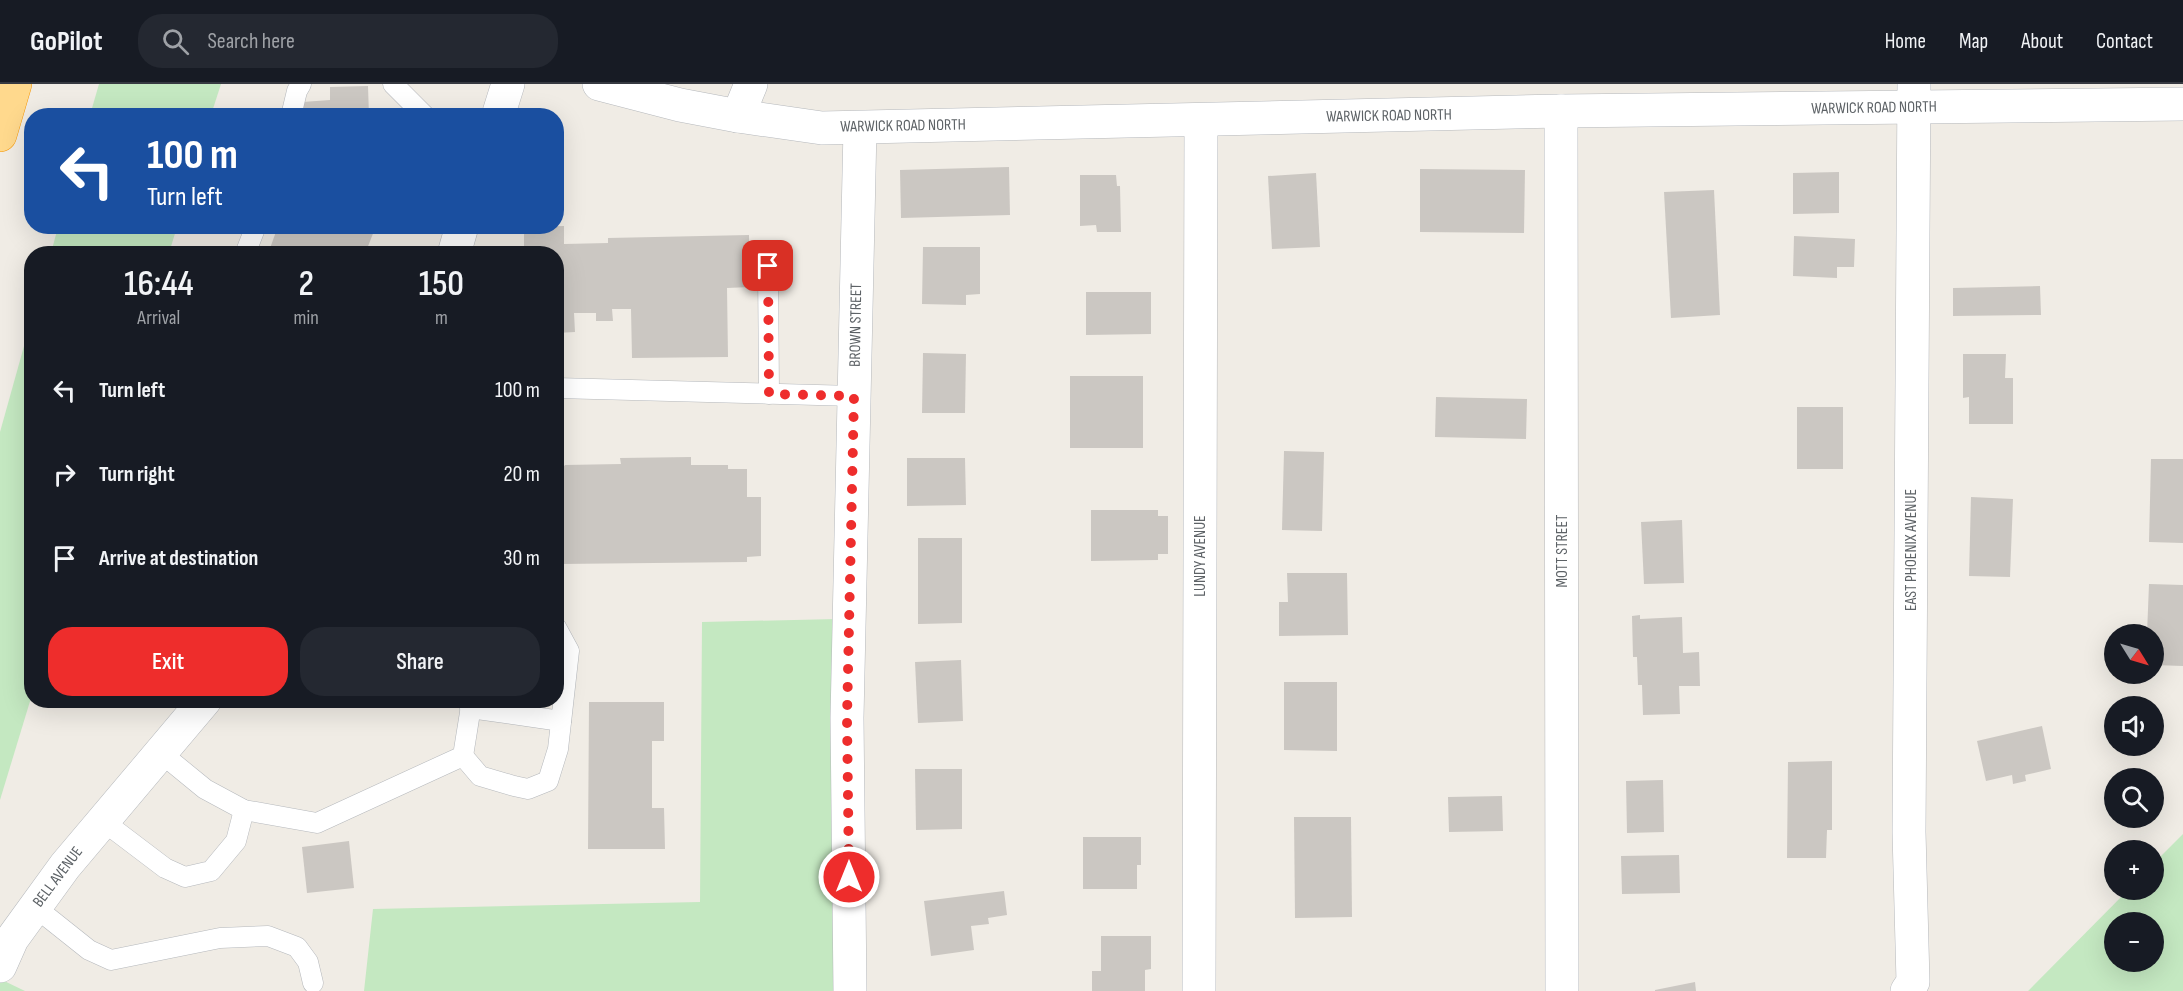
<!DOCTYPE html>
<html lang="en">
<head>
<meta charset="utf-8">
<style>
	:root { --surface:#171b24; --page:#242831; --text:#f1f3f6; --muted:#9ea1a6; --line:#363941; --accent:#ee2d2c }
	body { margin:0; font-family:"Sofia Sans Condensed",sans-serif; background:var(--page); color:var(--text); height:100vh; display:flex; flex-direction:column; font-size:22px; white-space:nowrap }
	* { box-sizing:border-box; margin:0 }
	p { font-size:20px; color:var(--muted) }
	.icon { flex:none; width:33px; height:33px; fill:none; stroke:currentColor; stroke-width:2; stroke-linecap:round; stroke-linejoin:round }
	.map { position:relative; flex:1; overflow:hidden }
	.panel { position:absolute; left:24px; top:162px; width:540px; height:462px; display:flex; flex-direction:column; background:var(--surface); border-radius:24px; box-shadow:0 6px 24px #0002 }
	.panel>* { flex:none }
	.top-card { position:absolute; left:24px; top:24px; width:540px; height:126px; border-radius:24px; box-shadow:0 6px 24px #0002; background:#1a4fa0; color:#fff; overflow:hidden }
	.needle { width:39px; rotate:127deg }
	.tools { position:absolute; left:2104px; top:540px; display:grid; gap:12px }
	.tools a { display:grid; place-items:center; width:60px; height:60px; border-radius:50%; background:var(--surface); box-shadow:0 6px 24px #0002; font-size:30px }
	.pin { position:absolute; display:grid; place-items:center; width:51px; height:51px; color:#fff; margin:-26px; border-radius:12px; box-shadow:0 3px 9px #0006 }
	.me { position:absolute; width:66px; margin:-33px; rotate:0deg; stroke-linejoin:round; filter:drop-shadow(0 0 4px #0008) }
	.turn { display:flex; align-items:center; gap:21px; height:126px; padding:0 24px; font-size:27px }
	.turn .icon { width:78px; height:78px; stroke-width:2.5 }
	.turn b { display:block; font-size:42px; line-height:51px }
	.eta { display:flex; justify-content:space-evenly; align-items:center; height:102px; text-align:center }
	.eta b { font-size:36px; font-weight:600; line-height:42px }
	.action { display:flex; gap:12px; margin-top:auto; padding:12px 24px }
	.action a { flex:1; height:69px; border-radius:24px; background:var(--accent); color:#fff; font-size:24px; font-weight:600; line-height:69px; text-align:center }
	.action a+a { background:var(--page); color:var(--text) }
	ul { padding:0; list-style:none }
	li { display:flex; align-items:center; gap:18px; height:84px; padding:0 24px }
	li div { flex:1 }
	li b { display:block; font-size:22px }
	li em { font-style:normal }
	header { display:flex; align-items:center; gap:36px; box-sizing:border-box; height:84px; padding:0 30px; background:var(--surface); border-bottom:2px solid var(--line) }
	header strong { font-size:28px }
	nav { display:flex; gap:33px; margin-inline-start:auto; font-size:21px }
	.search { width:420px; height:54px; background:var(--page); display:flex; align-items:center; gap:15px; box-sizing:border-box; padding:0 21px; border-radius:24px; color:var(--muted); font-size:22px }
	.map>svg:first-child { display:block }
	.green { fill:#c4e8c1; fill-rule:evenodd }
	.building { fill:#cbc7c2 }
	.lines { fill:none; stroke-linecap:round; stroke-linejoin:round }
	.service-casing { stroke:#b5b8bc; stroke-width:21 }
	.minor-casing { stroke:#b5b8bc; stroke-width:34 }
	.tertiary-casing { stroke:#b5b8bc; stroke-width:34 }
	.motorway-casing { stroke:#f59500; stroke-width:34 }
	.service { stroke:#fff; stroke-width:20 }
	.minor { stroke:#fff; stroke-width:33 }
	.tertiary { stroke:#fff; stroke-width:33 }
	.motorway { stroke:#ffd98d; stroke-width:33 }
	.route { stroke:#ee2d2c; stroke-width:10; stroke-dasharray:0 18 }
	.labels { text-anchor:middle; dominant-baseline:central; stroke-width:5; stroke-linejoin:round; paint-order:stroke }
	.street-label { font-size:16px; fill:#5d6266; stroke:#fff }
</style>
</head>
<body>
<header>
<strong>GoPilot</strong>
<div class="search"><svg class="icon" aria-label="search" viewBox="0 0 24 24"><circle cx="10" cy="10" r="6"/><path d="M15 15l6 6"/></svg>Search here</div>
<nav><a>Home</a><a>Map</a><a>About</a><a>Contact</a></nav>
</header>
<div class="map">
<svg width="2183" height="907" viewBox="0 0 2183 907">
	<rect width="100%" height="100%" fill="#f0ece5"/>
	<g class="green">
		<path d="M99,0H221L211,31H90Z"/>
		<path d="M58,143V142L177,143L169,169H51Z"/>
		<path d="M31,237V614L0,716V348Z"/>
		<path d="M837,535L843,907H364L373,825L700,818L702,538Z"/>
		<path d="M2183,750V907H2028L2128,806H2154V779ZM2154,838V878H2115V838Z"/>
		<path d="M0,895L25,907H0Z"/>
	</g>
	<g class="building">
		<path d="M368,2L369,32H304L303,18L330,16V3Z"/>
		<path d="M1009,83L1010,131L901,134L900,86Z"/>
		<path d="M1420,85L1525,86L1524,149L1420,148Z"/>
		<path d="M1839,88V129L1793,130V89Z"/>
		<path d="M1316,89L1320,163L1272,165L1268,92Z"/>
		<path d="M1080,91H1116L1117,102H1120L1121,148H1097L1096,141L1080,142Z"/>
		<path d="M1714,106L1720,231L1671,234L1664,108Z"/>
		<path d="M278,142H373L374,147L365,170H268Z"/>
		<path d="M564,142V160L608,159V154L749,151L750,203L727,204L728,273L632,274L631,225H612L613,237H596V229H574L575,248L556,249V170H524V143Z"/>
		<path d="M1794,152L1855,155L1854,183H1837V194L1793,192Z"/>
		<path d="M923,163H980V210L966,211V221L922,220Z"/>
		<path d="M2040,202L2041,231L1953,232V204Z"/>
		<path d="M1086,208H1151V250L1086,251Z"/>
		<path d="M923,269L966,270L965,329H922Z"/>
		<path d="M1963,270H2006L2005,294H2013V340H1969V313L1963,314Z"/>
		<rect x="1070" y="292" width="73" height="72"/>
		<path d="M1436,313L1527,315L1526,355L1435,353Z"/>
		<rect x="1797" y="323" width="46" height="62"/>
		<path d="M1284,367L1324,368L1322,447L1282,446Z"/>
		<path d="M691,373V381H728V385H747V413H761V472L747,473V478L560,480V466H556V422H562V385L565,381L621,380L620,374Z"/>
		<path d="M907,374H965L966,421L907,422Z"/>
		<path d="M2151,375H2183V459L2149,458Z"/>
		<path d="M1971,413L2013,415L2010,493L1969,492Z"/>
		<path d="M1091,426H1158V432H1168V470H1158V476L1091,477Z"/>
		<path d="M1682,436L1684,499L1644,500L1641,438Z"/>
		<path d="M918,454H962V539L918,540Z"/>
		<path d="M1287,489H1347L1348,551L1279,552V518H1288Z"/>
		<path d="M2149,500L2183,501V582L2154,581V550H2147Z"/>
		<path d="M1640,531V535L1682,533L1683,569L1699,568L1700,602H1679L1680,630L1643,631L1642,601H1638L1637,573H1633L1632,532Z"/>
		<path d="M961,576L963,637L918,639L915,578Z"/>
		<path d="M1284,598H1337V667L1284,666Z"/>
		<path d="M589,618H664V657H652V724H664L665,765H588Z"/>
		<path d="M2042,642L2051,685L2025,691L2026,697L2013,700L2012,691L1986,697L1977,657Z"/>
		<path d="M1832,677V746H1827L1826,774H1787L1788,678Z"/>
		<path d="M915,685H962V745L916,746Z"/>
		<path d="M1663,696L1664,748L1627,749L1626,697Z"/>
		<path d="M1502,712L1503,747L1449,748L1448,713Z"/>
		<path d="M1294,733H1351L1352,833L1295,834Z"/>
		<path d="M1083,753H1141V781H1137V805H1083Z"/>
		<path d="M349,757L354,804L307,809L302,763Z"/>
		<path d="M1679,771L1680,809L1622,810L1621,772Z"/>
		<path d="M1004,807L1007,831L988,834L989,840L971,842L974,866L931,872L924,817Z"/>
		<path d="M1101,852H1151V885L1145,886V907H1092V887H1101Z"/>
		<path d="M1695,898L1696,907H1655V906Z"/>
	</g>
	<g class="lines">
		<g class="service-casing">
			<g id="service">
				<path d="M393,0L425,32"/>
				<path d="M291,32L297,7L301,0"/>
				<path d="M245,170L256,142"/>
				<path d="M768,182L769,310"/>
				<path d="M556,304L854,312"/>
				<path d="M470,624L561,637"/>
				<path d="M161,669L205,705L244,726L317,739L463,672L472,616"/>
				<path d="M463,672L480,692L514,702L528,705L548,697L558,665L569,567L556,543"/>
				<path d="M103,737L165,784L185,793L211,787L236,757L244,726"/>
				<path d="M35,823L89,866L111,876L220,854L268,852L297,863L308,878L313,899"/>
			</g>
		</g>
		<g class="minor-casing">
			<g id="minor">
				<path d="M1561,27L1562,907"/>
				<path d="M498,32L508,0"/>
				<path d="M454,170L462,142"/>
				<path d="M0,882L12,855L65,782L205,616"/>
				<path d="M850,907L847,634L860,44"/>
				<path d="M1199,907L1201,36"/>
				<path d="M1907,907L1913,898L1909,748L1914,0"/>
			</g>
		</g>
		<g class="tertiary-casing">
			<g id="tertiary">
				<path d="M599,0L680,21L738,32L822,44L1561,27L2183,20"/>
				<path d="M738,32L751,0"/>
			</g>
		</g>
		<g class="motorway-casing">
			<path id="motorway" d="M0,51L15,0"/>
		</g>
		<use href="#service" class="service"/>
		<use href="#minor" class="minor"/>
		<use href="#tertiary" class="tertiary"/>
		<use href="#motorway" class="motorway"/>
	</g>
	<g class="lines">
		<path class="route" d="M768,182L769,310L854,312L847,634L849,793"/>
	</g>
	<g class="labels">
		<g class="street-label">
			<text transform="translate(1874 24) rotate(-1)">WARWICK ROAD NORTH</text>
			<text transform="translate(1389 32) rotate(-1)">WARWICK ROAD NORTH</text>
			<text transform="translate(903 42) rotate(-1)">WARWICK ROAD NORTH</text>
			<text transform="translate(856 241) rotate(-89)">BROWN STREET</text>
			<text transform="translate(1911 466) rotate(-90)">EAST PHOENIX AVENUE</text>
			<text transform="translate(1562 467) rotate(-90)">MOTT STREET</text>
			<text transform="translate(1200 472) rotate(-90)">LUNDY AVENUE</text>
			<text transform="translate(58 793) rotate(-53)">BELL AVENUE</text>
		</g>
	</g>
</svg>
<div class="tools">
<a><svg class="needle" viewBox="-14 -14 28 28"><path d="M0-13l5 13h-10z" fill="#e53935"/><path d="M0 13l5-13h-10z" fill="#9ea1a6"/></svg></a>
<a><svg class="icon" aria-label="sound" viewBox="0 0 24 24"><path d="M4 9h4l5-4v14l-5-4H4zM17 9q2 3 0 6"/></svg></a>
<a><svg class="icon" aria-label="search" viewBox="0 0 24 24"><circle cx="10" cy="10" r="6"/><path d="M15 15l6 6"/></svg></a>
<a>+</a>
<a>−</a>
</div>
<div class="pin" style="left:768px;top:182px;background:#d93025"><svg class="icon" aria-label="arrive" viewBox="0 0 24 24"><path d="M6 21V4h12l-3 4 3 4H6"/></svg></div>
<svg class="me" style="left:849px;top:793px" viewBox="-20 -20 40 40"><circle r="17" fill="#ee2d2c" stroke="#fff" stroke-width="3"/><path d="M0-11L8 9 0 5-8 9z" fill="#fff"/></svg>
<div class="top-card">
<div class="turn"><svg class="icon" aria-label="left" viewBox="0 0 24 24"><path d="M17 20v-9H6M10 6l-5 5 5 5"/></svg><div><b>100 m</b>Turn left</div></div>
</div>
<section class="panel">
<div class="eta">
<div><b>16:44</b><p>Arrival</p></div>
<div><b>2</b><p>min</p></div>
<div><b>150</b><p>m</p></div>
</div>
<ul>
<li><svg class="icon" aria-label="left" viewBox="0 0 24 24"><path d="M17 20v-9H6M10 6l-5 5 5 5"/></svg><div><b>Turn left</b></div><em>100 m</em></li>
<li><svg class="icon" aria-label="right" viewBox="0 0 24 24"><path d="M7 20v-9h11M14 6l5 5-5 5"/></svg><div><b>Turn right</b></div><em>20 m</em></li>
<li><svg class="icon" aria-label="arrive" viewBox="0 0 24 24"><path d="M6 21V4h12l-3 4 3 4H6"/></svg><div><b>Arrive at destination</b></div><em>30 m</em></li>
</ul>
<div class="action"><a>Exit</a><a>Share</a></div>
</section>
</div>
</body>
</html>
